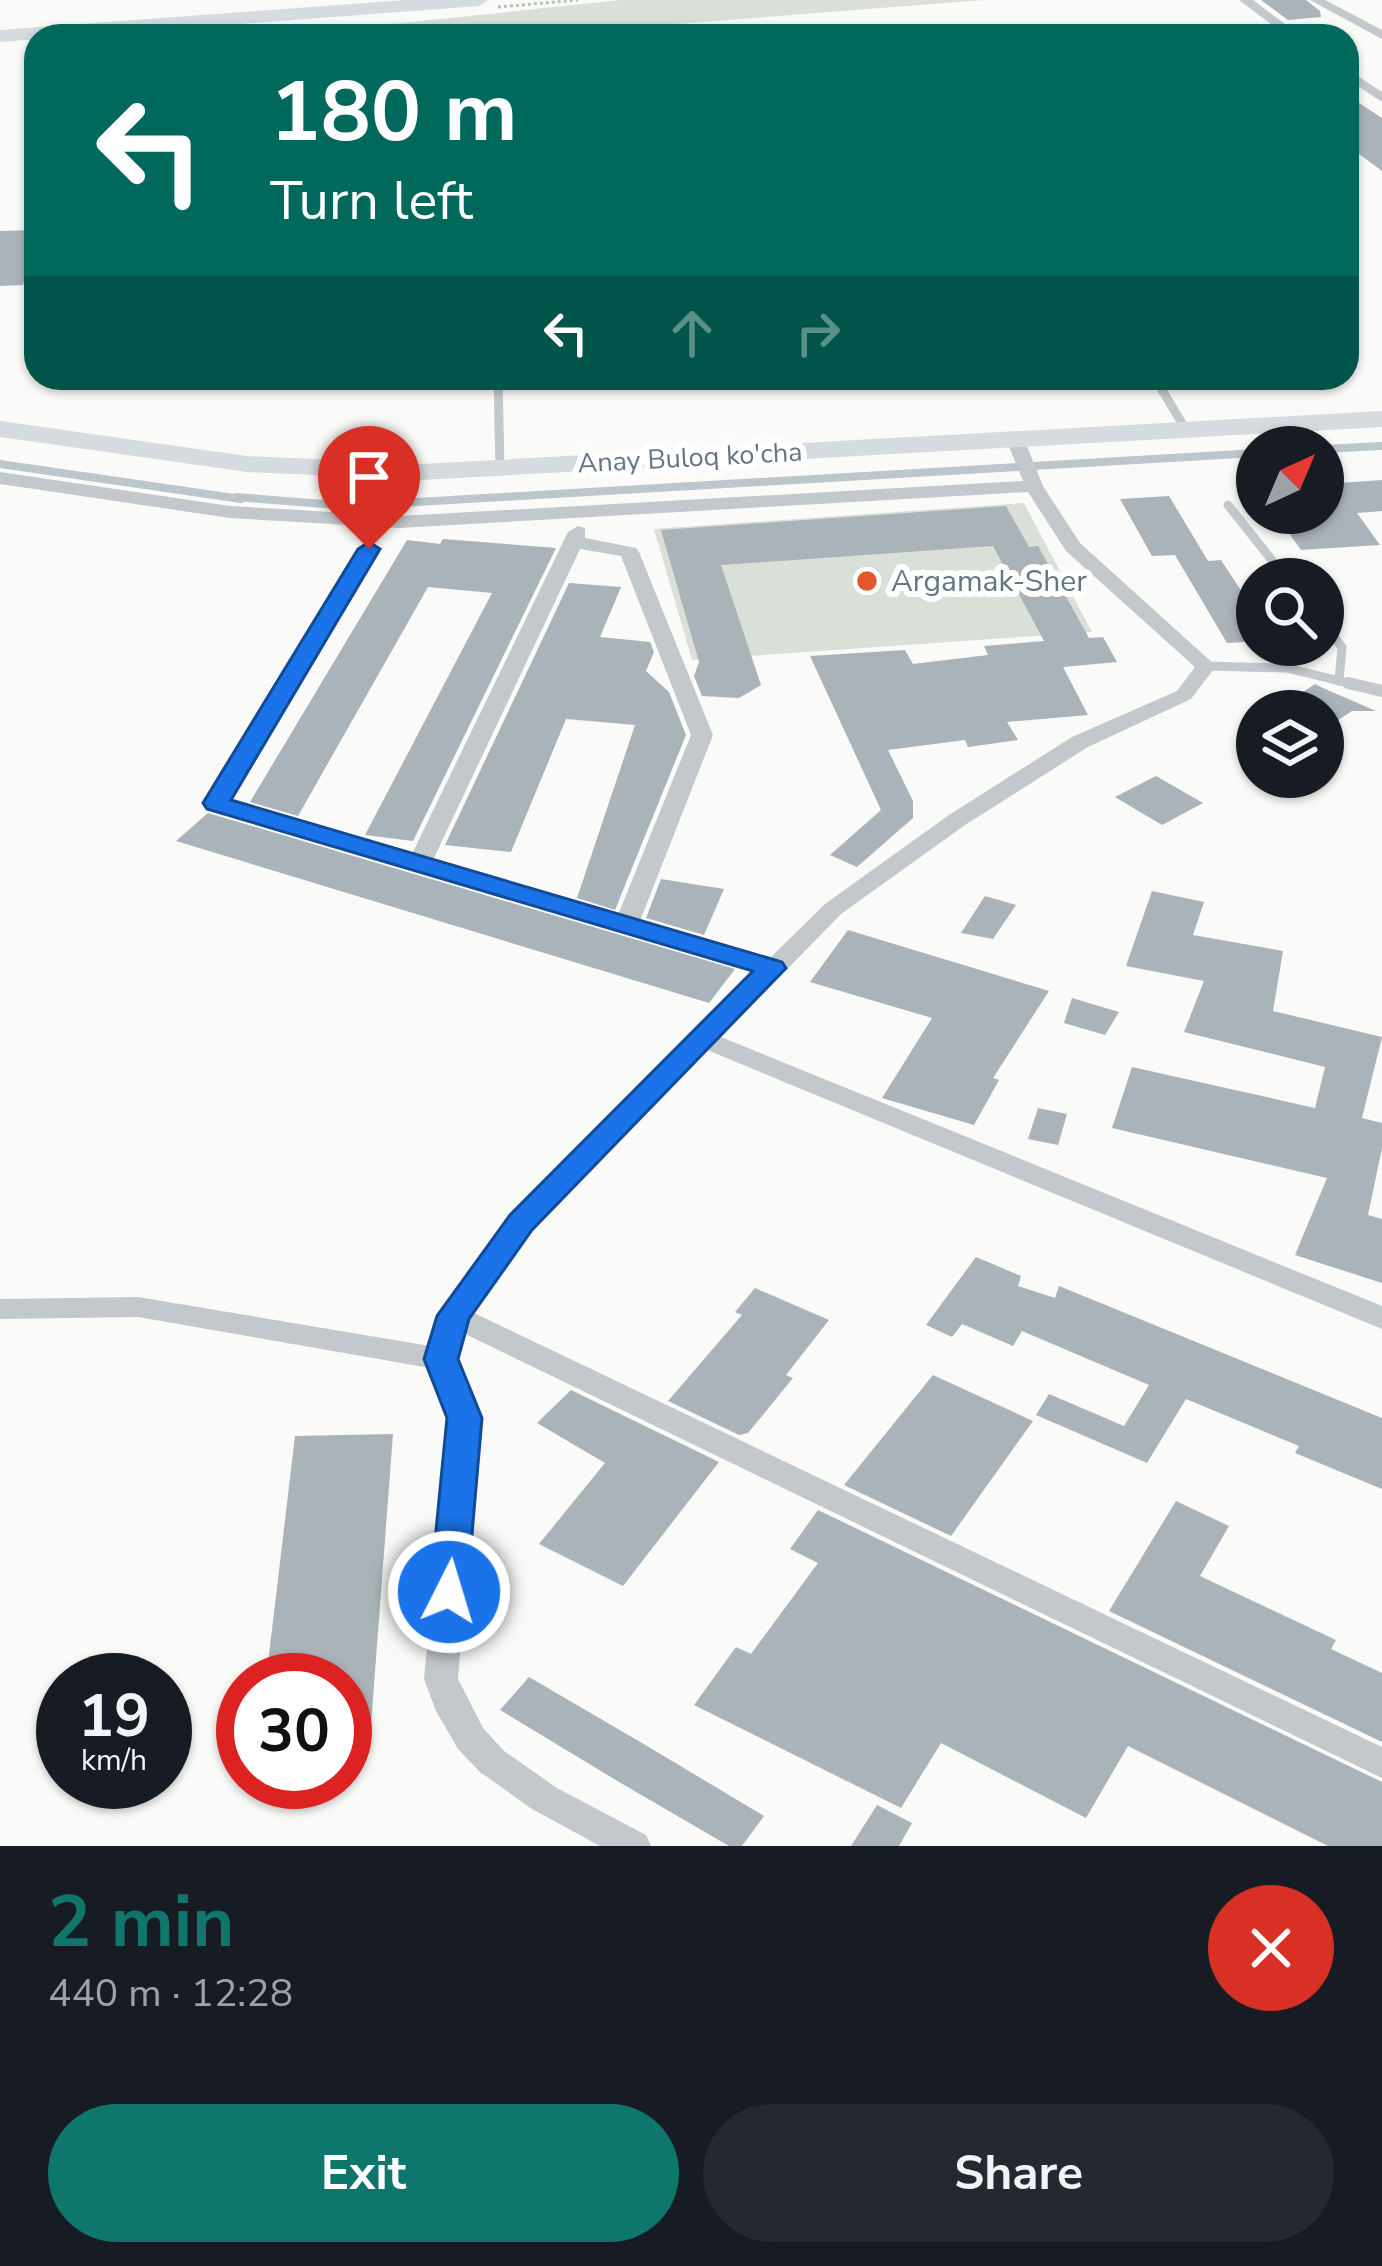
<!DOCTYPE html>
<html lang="en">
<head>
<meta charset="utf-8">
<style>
	:root { --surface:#171b24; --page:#242831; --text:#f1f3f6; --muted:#9ea1a6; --accent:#0f766e }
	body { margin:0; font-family:"Nunito Sans",sans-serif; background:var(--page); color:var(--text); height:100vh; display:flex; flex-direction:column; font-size:45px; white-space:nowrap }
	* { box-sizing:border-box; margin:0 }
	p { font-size:39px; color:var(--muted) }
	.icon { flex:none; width:66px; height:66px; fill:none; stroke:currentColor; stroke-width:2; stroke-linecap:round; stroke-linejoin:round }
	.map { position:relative; height:1846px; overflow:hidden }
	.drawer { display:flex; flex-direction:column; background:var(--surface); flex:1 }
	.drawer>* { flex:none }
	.guide { position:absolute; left:24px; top:24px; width:1335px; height:366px; border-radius:36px; box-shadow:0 3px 9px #0004; background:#00695c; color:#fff; overflow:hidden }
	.needle { width:78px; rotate:44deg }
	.tools { position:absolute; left:1236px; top:426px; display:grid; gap:24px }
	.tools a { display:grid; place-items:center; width:108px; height:108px; border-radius:50%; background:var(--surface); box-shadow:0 3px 9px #0004; font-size:60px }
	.speed { position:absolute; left:36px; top:1653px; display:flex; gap:24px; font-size:60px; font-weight:700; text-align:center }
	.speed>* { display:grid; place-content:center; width:156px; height:156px; border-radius:50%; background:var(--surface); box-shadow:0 3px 9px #0004; line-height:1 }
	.speed small { font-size:30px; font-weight:400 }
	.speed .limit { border:18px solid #d22; background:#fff; color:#111 }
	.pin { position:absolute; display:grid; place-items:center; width:102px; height:102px; color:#fff; margin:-123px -51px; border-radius:50% 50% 50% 0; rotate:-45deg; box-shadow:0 0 12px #0007 }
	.pin .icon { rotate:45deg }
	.me { position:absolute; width:132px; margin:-66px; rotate:5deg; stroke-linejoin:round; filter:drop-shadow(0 0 9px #0008) }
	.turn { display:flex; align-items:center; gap:42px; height:252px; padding:0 48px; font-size:54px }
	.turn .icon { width:156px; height:156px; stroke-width:2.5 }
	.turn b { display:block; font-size:84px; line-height:102px }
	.lanes { display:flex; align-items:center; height:114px; padding:0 48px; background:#0003; justify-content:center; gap:60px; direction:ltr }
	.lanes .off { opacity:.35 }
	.round { display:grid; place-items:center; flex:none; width:126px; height:126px; border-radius:63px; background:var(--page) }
	.summary { display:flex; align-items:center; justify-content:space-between; height:204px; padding:0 48px }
	h1 { font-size:72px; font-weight:700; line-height:90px; color:var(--accent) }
	.cta { display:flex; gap:24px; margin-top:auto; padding:24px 48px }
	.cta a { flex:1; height:138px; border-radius:72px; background:var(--accent); color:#fff; font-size:48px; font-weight:700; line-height:138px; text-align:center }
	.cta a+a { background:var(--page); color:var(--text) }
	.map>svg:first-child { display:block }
	.green { fill:#dadfd7 }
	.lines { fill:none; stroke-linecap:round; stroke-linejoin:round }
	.stream { stroke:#bbc7cb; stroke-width:8 }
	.building { fill:#aab3b9 }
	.path { stroke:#bbbfc2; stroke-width:3; stroke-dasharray:3 3; stroke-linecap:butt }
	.service-far1 { stroke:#c3c8cc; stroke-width:9 }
	.service { stroke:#c3c8cc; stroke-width:12 }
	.minor { fill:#c3c8cc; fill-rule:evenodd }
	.secondary { fill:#d6dbdf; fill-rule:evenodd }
	.route { fill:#1a73e8; stroke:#114b97; stroke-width:3 }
	.poi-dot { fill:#e4572e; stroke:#fff; stroke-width:4.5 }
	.labels { text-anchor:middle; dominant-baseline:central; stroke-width:12; stroke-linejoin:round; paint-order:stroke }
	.far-street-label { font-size:27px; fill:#657683; stroke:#fff }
	.poi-label { font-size:30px; fill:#657683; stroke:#fff; text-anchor:start }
</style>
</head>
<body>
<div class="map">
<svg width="1382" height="1846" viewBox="0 0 1382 1846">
	<rect width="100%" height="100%" fill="#fafaf8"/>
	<g class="green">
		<path d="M621,0H984L523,36H199L402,23Z"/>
		<path d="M1024,503L1092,632L692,660L654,529Z"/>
	</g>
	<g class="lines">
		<g class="stream">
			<path d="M1323,449L1382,446"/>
			<path d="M0,464L241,499L236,497L349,506L1257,453"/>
		</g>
	</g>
	<g class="building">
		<path d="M1261,0H1306L1320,11L1321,17L1288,20Z"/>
		<path d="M1347,95L1382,118V171L1347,145Z"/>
		<path d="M36,230L23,285L0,286V231Z"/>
		<path d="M1382,480V511L1357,513L1380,545L1301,550L1275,513H1323V484Z"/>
		<path d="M1169,496L1208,561L1221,560L1257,615V641L1227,643L1175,555L1152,556L1120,499Z"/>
		<path d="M1006,506L1029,547L1038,546L1089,638L1103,637L1117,662L1063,667L1088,715L1007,722L1018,740L968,747L965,740L888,750L913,801V818L857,867L830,855L881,810L810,656L905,650L913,664L988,655L984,646L1044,641L993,546L721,565L761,685L739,698L702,696L694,676L699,662L661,530Z"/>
		<path d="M443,539L556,548L413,841L365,835L492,593L428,587L298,816L250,802L407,540L440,544Z"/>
		<path d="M569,583L621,587L600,637L650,642L654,652L646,671L669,692L686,735L615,910L577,898L635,725L566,719L511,852L445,845Z"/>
		<path d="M1315,684L1323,688L1376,711H1352L1323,730V711H1274Z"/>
		<path d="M1156,776L1203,803L1162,825L1115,797Z"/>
		<path d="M208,813L735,969L709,1003L176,841Z"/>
		<path d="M661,879L724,889L704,935L646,918Z"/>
		<path d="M1152,891L1204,902L1193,935L1283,951L1273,1011L1382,1037L1362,1118L1382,1123V1148L1368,1215L1382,1219V1283L1295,1255L1327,1178L1112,1128L1132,1067L1315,1108L1325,1067L1184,1032L1204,981L1126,966Z"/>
		<path d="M985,896L1016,905L993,939L961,933Z"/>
		<path d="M848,930L1049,991L993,1078L999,1080L974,1125L882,1098L932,1018L810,982Z"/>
		<path d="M1072,998L1119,1012L1105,1035L1064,1023Z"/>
		<path d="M1038,1108L1067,1114L1058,1145L1028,1139Z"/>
		<path d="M976,1257L1021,1276L1018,1286L1055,1298L1059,1286L1382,1418V1489L1295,1453L1299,1446L1186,1399L1147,1463L1036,1415L1049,1394L1124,1426L1149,1385L1022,1331L1013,1346L962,1324L952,1337L926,1325Z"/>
		<path d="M755,1288L829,1320L786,1375L793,1378L748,1433L739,1435L668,1401L742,1315L735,1312Z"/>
		<path d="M933,1375L1033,1421L951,1536L844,1485Z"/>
		<path d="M571,1390L719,1462L623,1586L539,1544L605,1463L537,1423Z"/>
		<path d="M393,1434L370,1738L345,1739V1680H266L295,1436Z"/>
		<path d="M1176,1501L1229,1526L1200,1576L1336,1640L1331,1649L1382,1673V1742L1109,1611Z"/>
		<path d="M818,1510L1382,1782V1846H1328L1128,1746L1086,1818L941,1743L901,1808L694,1705L736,1647L751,1654L818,1563L790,1549Z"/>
		<path d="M529,1677L647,1746L764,1816L742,1846H729L619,1782L500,1710Z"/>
		<path d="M877,1805L912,1823L899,1846H851Z"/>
	</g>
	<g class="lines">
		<path class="path" d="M498,7L578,0"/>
		<g class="service-far1">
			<path d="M498,378L500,469"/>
			<path d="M1155,378L1186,430"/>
			<path d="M1228,505L1287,579"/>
			<path d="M1323,624L1342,647L1339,681"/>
			<path d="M1206,666L1287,668L1360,686"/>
		</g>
		<path class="service" d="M1348,683L1382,691"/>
		<g class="minor">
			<path d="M1239,0H1253L1301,36H1287Z"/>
			<path d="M1310,0H1325L1382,30V39Z"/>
			<path d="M1347,69L1382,92V102L1347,79Z"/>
			<path d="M1015,434L1024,439L1043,486L1080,543L1216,666L1191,699L1088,747L965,825L841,914L721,1037L1382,1306V1329L707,1050L531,1230L472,1312L1382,1747V1778L463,1333L456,1359L479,1417L458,1679L483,1728L504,1751L557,1788L646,1835L651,1846H600L532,1809L480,1772L458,1749L436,1711L424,1679L449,1417L430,1368L138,1317L0,1319V1299L138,1297L430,1346L444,1309L511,1216L757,971L208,808L205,803L359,549L369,543L379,549L229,800L412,854L568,532L578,526L585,528V538L636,548L639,552L713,735L640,921L769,959L825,904L949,815L1072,737L1177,691L1195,667L1066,551L1028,492L399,528L230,518L0,484V472L230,506L399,516L1023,481L1006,439ZM580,549L621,556L691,735L618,915L433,860Z"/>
		</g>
		<g class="secondary">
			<path d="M405,0H488L479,6L0,42V30Z"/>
			<path d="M1382,411V427L422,480L247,472L0,437V421L247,456L422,464Z"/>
		</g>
	</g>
	<path class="route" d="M369,542L380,549L231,800L782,962L786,968L532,1230L469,1319L458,1359L482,1418L467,1592L462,1603L449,1607L436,1603L430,1592L447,1418L424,1359L437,1316L510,1215L753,971L207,809L203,803L358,549Z"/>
	<circle class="poi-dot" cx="867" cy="581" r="12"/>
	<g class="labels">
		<g class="far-street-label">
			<text transform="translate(690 458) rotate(-3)">Anay Buloq ko'cha</text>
		</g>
		<g class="poi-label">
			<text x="891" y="581">Argamak-Sher</text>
		</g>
	</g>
</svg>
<div class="tools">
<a><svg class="needle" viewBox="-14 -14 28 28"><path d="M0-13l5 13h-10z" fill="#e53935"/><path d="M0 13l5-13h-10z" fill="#9ea1a6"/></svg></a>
<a><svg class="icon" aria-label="search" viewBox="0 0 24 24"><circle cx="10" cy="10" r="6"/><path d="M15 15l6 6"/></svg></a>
<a><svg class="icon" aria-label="layers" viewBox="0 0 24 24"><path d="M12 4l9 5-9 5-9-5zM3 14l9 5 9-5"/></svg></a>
</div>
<div class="speed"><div>19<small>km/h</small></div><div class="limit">30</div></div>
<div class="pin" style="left:369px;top:549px;background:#d93025"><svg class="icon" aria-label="arrive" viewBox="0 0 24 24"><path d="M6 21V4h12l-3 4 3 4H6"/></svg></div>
<svg class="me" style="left:449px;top:1592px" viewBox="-20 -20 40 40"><circle r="17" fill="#1a73e8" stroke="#fff" stroke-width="3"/><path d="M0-11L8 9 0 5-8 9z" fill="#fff"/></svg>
<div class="guide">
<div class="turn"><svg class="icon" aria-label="left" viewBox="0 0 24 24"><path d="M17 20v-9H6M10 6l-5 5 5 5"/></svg><div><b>180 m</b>Turn left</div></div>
<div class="lanes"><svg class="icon" aria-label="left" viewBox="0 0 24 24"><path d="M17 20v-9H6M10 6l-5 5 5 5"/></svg><svg class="icon off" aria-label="ahead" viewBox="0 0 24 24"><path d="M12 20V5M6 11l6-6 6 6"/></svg><svg class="icon off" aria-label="right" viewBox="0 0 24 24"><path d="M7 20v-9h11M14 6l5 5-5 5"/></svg></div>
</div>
</div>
<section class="drawer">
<div class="summary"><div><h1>2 min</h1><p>440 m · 12:28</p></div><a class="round" style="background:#d93025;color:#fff"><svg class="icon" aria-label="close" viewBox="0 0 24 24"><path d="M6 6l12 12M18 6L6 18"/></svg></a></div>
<div class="cta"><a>Exit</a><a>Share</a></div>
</section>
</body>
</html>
